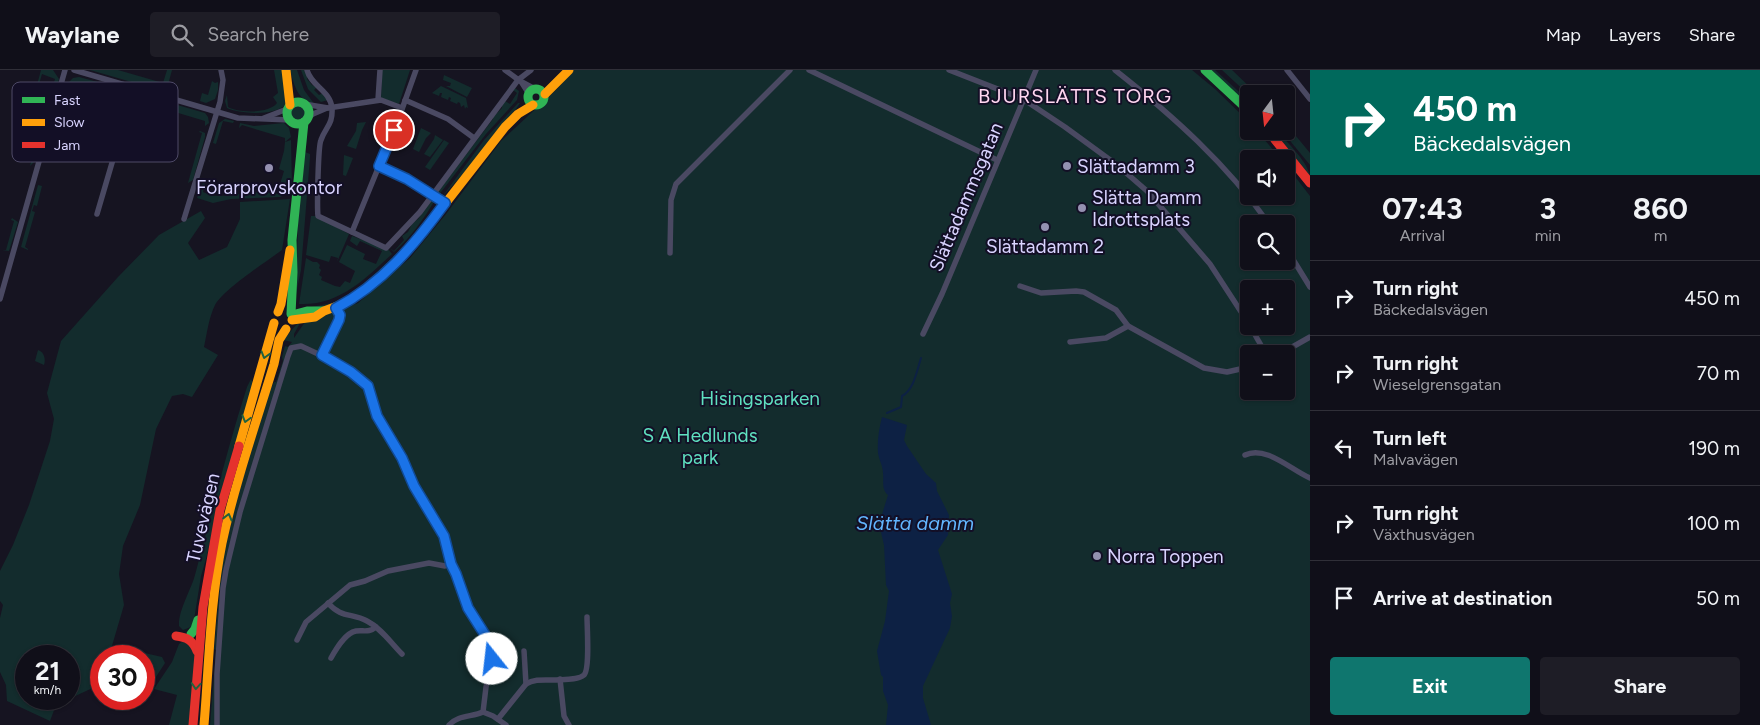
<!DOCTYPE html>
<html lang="en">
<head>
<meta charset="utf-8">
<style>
	:root { --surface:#100f19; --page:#1e1d26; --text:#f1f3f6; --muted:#9c9ca2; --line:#302f38; --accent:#0f766e }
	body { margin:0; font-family:Figtree,sans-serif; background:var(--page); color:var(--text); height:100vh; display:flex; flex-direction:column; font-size:19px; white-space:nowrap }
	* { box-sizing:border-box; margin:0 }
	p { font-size:16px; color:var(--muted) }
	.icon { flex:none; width:28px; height:28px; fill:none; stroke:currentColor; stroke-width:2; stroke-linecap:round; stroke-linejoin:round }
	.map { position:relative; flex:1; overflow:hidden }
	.drawer { display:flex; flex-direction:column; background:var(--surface); width:450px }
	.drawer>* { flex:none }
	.hud { background:#00695c; color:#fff; overflow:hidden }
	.needle { width:32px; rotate:195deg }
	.buttons { position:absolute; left:1240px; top:15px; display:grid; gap:10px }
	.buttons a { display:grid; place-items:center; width:55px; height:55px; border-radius:5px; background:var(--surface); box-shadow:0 1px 4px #0004,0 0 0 1px var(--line); font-size:25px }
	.speed { position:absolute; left:15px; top:575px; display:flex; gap:10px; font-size:25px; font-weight:700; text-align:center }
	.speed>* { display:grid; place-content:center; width:65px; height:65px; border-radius:50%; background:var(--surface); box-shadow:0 1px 4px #0004,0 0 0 1px var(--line); line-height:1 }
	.speed small { font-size:12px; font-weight:400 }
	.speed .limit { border:8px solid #d22; background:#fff; color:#111 }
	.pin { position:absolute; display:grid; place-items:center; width:42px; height:42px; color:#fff; margin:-21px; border:2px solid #fff; border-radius:50%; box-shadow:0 1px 5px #0007 }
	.me { position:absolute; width:55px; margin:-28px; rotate:344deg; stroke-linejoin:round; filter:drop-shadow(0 0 4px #0008) }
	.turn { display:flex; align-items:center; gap:18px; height:105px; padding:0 20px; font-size:22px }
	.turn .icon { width:65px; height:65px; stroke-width:2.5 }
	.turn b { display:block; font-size:35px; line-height:42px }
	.eta { display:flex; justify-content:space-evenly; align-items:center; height:85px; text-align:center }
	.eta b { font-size:30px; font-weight:700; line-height:35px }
	.primary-button { display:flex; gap:10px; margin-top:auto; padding:10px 20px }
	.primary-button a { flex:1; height:58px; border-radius:5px; background:var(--accent); color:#fff; font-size:20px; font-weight:700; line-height:58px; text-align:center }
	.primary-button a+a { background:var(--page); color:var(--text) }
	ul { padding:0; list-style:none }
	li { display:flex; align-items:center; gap:15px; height:75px; padding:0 20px; border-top:1px solid var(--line) }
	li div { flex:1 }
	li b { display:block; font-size:19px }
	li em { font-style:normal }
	header { display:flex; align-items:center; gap:30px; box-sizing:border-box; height:70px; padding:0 25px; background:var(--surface); border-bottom:1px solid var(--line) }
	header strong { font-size:24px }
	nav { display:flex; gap:28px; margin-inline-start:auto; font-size:18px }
	.search { width:350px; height:45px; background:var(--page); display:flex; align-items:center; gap:12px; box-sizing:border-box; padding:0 18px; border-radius:5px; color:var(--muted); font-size:19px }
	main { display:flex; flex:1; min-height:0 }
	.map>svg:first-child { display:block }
	.green { fill:#132c2d; fill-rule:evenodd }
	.water { fill:#0d2144 }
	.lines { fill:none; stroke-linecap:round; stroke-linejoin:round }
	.stream { stroke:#0d2144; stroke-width:2 }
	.street { stroke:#4a4962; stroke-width:5.5 }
	.fast { stroke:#30b455; stroke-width:9 }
	.slow { stroke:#ff9f0a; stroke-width:9 }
	.jam { stroke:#e5322d; stroke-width:9 }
	.oneway { stroke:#22623e }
	.route-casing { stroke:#114b97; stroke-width:12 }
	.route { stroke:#1a73e8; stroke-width:9 }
	.poi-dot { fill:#9591b1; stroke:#130f26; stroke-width:2 }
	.labels { text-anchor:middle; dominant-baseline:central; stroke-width:4; stroke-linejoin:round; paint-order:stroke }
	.poi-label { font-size:19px; fill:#d9d4ff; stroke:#130f26; text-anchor:start }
	.street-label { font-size:19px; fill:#d9d4ff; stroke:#130f26 }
	.park-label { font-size:19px; fill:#5fe0c0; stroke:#130f26 }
	.neighbourhood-label { font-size:20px; letter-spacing:1px; fill:#ffd6f0; stroke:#130f26 }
	.water-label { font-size:20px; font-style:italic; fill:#62b6ff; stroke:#130f26 }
	.key { fill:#130f26; stroke:#4e4a67; stroke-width:1 }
	.key-label { font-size:14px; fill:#d9d4ff }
</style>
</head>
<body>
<header>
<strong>Waylane</strong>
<div class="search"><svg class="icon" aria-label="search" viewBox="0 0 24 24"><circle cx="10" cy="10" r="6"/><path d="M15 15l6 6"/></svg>Search here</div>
<nav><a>Map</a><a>Layers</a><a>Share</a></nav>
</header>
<main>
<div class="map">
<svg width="1310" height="655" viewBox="0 0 1310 655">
	<rect width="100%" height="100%" fill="#161421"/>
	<g class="green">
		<path d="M41,0H53L59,9L49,44L44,47L55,9L42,4L31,42L30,41Z"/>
		<path d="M90,0H118L163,13L167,0H172L166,22Z"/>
		<path d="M274,0H282C284,9 291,27 285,35C275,46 239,44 227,38L225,31L227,25L228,37C238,43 269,44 277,33L273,27L278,23Z"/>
		<path d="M290,0H297L304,20L315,35C298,31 294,15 290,0Z"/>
		<path d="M301,0H304L308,7L307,9L312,15L317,17L314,20L319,25L323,23L328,30L321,32L308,19Z"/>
		<path d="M382,0H410L399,34L381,28Z"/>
		<path d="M574,0H1192L1215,19L1249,52V61H1257L1281,89H1249V126H1286V95L1310,126V655H210L216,580L214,579L222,493L236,431L270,320L274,312H276L283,291L282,287L285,276L288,277L292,272L283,270L298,253L299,255L294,264V268L305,252L358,233L410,188L446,144L501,71L557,19ZM1249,154H1286V191H1249ZM1249,219H1286V256H1249ZM1249,284H1286V321H1249Z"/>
		<path d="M1211,0H1215L1249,31V36Z"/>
		<path d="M1222,0H1232L1257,24H1249V25Z"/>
		<path d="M444,5L472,18L467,27L446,16H450L451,13L443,10Z"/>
		<path d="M79,7L124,19L127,26L68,13L73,8Z"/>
		<path d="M212,11L215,13L218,12V20L215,29L206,33L200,31L202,23L208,25Z"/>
		<path d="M441,16L466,28L468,38L466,37L465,39L464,35L461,37L460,33L458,32L457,34L450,31L451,28L449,27L448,30L441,27L442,23H440L439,26L432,23Z"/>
		<path d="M515,18L519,21L517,30L486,64L438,126L437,123L493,49V47L502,38V34L505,31L510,34L517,23L513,20Z"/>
		<path d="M143,25L205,43L208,47L209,53L205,56V51L135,30Z"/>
		<path d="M518,33H520L516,39L465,102L442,127L484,70Z"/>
		<circle cx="298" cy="43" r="7"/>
		<path d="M225,49L234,51L233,53L223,51L216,74L213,73L219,53Z"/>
		<path d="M366,52L362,60L356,79L347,76L356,61L357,53Z"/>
		<path d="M240,53L254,56L284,53L289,58L291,67L285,72V68L242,55L239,58Z"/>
		<path d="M41,54L45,56L35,91L30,96Z"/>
		<path d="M1286,54L1310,83V95L1282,61H1286Z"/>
		<path d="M421,58L431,63L426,68L419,82L413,79Z"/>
		<path d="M200,61L205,63V67L193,110L188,113L202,63L199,62Z"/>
		<path d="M1272,61H1277C1287,72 1310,94 1310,108Z"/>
		<path d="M435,65L443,70L430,87L424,84L434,69Z"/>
		<path d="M291,70L292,118V124L289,126L285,121H278L284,101L279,99L284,81L285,72Z"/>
		<path d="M444,70L449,73L430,100L425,97Z"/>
		<path d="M305,82L310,84V87L301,200L296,224L298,151Z"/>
		<path d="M344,85L353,88L346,106L343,105Z"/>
		<path d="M203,112L205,114L203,122C208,124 214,126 219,126C235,126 269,117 282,126L280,127L231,129L213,133L197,128Z"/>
		<path d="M38,115L42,116L37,136L34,135L32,141L35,142L25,177L28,179V180L21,177Z"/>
		<path d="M290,129L282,180C266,192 224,219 215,235C209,247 207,263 204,277L218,285L192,327L183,324L172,326L156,359L140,435L123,476L119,504L124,535L109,586H101V614L69,629V586H26V629H68L56,635L50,651L7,631L6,615L0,602V548L3,535L0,531V501L13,475L29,435L50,371L54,349L47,323L61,271L118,207L159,165L201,141L205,148L188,173L199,190L227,177L240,149V132Z"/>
		<path d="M432,130H435C424,149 410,168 394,182L390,178L394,181L404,170L402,166L408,162L412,154L419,148L420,145Z"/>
		<path d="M433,141C412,174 368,223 330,236C325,238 317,237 311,237L332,233L345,227L362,216L408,173Z"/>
		<path d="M311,146H316L349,164L337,192L338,188L331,186L329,192L306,185Z"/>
		<path d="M12,148L18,152L9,181L2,180H6L14,151L11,150Z"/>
		<path d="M352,166L388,179L392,184C365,209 339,236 299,234L306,188L313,192H317L320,195L319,198L321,200L319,205L322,207L321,210L335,216L340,217L345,211L350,213L355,201L339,192L347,175L365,184L363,189L376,194L382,181L360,171L357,176L350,171Z"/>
		<path d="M38,280C44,282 46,289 44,295L35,291Z"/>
		<path d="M251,309L253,313L221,426L206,489L201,506L194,550L191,557L183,560L179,556C178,541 191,520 195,505C212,442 227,379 247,317Z"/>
		<path d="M183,571L193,576L195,585L190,655H169L177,625L154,619L172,592L179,574Z"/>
		<path d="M136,581L162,587L165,593L152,613L148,614L144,612V586H136Z"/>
	</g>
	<path class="water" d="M882,347L907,355L904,370L907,376L926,404L936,413L937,421L949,445L948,465L938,480L952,524L950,533L952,546L950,558L923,616V628L931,655H886L888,635L883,621V607L881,605L877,581L885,551L889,521L886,515L884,475L879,454L888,425C881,419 884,411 883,403C883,396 879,390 878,383C877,371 879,359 882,347Z"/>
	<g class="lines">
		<path class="stream" d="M887,343L901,337L902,326C914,320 917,300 921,288"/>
		<g class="street">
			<path d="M74,0L238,48L290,50"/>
			<path d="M307,0C311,16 330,20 332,38C333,55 326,56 321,70C318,76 317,138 318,146L386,178L420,142L518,10L531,0"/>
			<path d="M505,0L520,11L535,19"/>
			<path d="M809,0L997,90"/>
			<path d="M949,0L1023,29L1065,57L1117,95L1147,121L1210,194L1249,254"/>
			<path d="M1115,0C1172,45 1227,94 1269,154"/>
			<path d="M1287,0L1310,29"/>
			<path d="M522,13L529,24"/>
			<path d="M378,30L380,0"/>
			<path d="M405,30L448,49L474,68"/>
			<path d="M304,34L328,38L381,30L402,38"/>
			<path d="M264,48L287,39"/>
			<path d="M307,49L313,44L327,38"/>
			<path d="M379,96L407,109L445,133"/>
			<path d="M97,144L134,18"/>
			<path d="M184,149L220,32L223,10L221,0"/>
			<path d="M352,162L401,42L416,0"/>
			<path d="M1286,178L1310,217"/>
			<path d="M670,183L671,130L676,114L790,0"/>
			<path d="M1020,216L1041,223L1076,221L1084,222L1116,240L1128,256L1204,298L1227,302L1249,297"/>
			<path d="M0,229L65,0"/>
			<path d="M1250,256L1266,284"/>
			<path d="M923,264L942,224L1036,0"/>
			<path d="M1070,272L1106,268L1128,256"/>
			<path d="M1280,284L1310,267"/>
			<path d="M322,285L339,250V245L336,238"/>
			<path d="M1245,385C1266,375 1291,400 1310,408"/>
			<path d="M328,533C341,548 352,543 367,551C381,558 391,573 402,584"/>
			<path d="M297,570L306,552L350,515L365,511L388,501L429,493L445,496L451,494"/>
			<path d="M524,581L526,614"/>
			<path d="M331,588C336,579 345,563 356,561C364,560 369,563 376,557"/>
			<path d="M560,609L564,646L569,655"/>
			<path d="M498,649L526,614C534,609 543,610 553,610C561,609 577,611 584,605C590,599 587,557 587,547"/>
			<path d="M217,655V604L223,518L226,500L240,442L288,286L291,278L301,276L331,290L351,302L368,317L377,347L402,388L414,416L438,455L444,466L449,489L457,503L466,533L487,568L491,579L492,595L486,617L483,642L493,646L506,655"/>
			<path d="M449,655C458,645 472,647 483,642"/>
		</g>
		<g class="fast">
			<path d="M1205,0L1249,41"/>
			<circle cx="536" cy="27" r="8"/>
			<circle cx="298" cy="43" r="11"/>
			<path d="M291,244L293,202L292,170L304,52"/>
			<path d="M292,245L307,241H323"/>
			<path d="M191,564L195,559L198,550"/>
		</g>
		<g class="slow">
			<path d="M286,0L290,35"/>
			<path d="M545,24L569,0"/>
			<path d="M278,242L281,234L290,180"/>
			<path d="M292,250L315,247L324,241L343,234L366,219L386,203L420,166L505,57L518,44L533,35"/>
			<path d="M239,376L274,253"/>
			<path d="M204,655C209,595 210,533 222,473C235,413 256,353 274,294L279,270L286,259"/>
		</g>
		<g class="jam">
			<path d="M1268,61L1310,113"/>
			<path d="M176,566C187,567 193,571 197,581"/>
			<path d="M193,655L203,537L220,440L239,376"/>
		</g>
	</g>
	<defs><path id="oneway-chevron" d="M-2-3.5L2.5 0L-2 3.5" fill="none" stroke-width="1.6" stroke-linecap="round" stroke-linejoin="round" transform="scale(1.25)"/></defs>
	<g class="oneway">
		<use href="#oneway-chevron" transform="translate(265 285) rotate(106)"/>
		<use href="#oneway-chevron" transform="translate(246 349) rotate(106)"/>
		<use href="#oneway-chevron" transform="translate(228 447) rotate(-76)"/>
		<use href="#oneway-chevron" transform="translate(196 616) rotate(94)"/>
	</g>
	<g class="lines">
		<g class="route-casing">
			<path id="route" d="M394,60L379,96L407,109L445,133C415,174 382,214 336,238L340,245L339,250L322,285L351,302L368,316L377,346L402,388L414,416L444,466L451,494L456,504L468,538L487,568L491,579L492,589"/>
		</g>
		<use href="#route" class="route"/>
	</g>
	<g class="poi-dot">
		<circle cx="1067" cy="96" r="5"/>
		<circle cx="269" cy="98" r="5"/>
		<circle cx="1082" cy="138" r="5"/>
		<circle cx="1045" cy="157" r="5"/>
		<circle cx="1097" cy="486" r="5"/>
	</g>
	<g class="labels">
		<g class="poi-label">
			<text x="1077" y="96">Slättadamm 3</text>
			<text x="269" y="117" text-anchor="middle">Förarprovskontor</text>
			<text x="1092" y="127">Slätta Damm<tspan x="1092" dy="22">Idrottsplats</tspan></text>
			<text x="1045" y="176" text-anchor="middle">Slättadamm 2</text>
			<text x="1107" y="486">Norra Toppen</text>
		</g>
		<g class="street-label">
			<text transform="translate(966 127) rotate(-67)">Slättadammsgatan</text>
			<text transform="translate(203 448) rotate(-77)">Tuvevägen</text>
		</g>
		<g class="park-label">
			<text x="760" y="328">Hisingsparken</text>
			<text x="700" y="365">S A Hedlunds<tspan x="700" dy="22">park</tspan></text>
		</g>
		<g class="neighbourhood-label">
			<text x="1075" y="26">BJURSLÄTTS TORG</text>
		</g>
		<g class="water-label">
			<text x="915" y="453">Slätta damm</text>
		</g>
	</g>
	<rect x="12" y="12" width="166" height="80" rx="8" class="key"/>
	<rect x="22" y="27" width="23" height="6" fill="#30b455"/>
	<rect x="22" y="49" width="23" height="7" fill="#ff9f0a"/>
	<rect x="22" y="72" width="23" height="6" fill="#e5322d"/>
	<g class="key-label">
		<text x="54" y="35">Fast</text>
		<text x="54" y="57">Slow</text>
		<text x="54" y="80">Jam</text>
	</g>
</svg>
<div class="buttons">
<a><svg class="needle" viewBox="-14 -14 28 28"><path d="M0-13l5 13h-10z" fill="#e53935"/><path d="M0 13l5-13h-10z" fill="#9c9ca2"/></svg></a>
<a><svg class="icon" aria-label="sound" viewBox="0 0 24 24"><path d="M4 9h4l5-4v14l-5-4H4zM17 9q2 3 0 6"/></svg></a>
<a><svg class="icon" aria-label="search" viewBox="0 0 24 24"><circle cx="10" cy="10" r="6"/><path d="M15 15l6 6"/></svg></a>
<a>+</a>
<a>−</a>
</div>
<div class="speed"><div>21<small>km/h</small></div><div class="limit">30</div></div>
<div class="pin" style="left:394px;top:60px;background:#d93025"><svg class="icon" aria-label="arrive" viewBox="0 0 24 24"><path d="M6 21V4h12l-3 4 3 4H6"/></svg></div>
<svg class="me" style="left:492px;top:589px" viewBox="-20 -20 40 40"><circle r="19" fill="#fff"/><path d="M0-13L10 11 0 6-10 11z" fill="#1a73e8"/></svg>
</div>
<section class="drawer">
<div class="hud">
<div class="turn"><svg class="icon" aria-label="right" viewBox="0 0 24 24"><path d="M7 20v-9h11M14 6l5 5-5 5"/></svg><div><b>450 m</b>Bäckedalsvägen</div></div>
</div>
<div class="eta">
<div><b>07:43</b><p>Arrival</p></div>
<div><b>3</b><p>min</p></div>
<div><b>860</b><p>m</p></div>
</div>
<ul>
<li><svg class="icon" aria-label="right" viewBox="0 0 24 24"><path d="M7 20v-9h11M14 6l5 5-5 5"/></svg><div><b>Turn right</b><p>Bäckedalsvägen</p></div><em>450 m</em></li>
<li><svg class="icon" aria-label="right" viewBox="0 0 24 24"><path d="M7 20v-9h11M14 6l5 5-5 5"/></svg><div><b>Turn right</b><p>Wieselgrensgatan</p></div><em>70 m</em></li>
<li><svg class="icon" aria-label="left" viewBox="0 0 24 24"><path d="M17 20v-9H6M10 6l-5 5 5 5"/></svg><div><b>Turn left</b><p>Malvavägen</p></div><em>190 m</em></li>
<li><svg class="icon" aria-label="right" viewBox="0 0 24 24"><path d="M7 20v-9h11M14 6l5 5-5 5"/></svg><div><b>Turn right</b><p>Växthusvägen</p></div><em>100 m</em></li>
<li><svg class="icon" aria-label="arrive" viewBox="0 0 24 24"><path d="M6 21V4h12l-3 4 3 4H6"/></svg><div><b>Arrive at destination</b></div><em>50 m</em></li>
</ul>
<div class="primary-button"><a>Exit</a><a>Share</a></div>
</section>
</main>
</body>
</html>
